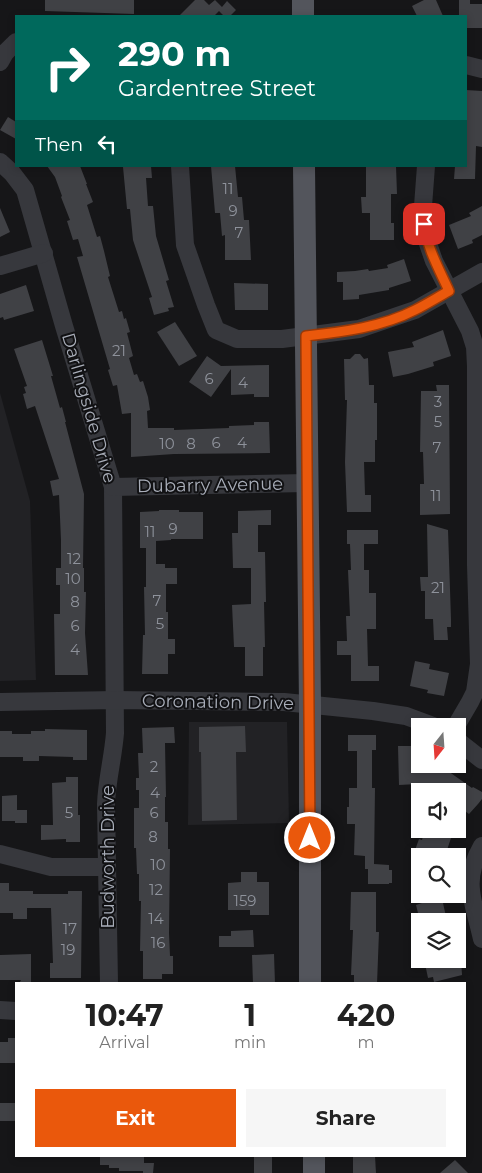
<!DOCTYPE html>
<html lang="en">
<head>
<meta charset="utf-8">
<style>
	:root { --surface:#fff; --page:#f6f6f6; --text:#222; --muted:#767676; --accent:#ea580c }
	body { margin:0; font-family:Montserrat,sans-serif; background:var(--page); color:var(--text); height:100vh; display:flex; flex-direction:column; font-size:19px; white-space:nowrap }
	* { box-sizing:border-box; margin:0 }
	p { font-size:16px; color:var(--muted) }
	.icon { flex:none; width:28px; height:28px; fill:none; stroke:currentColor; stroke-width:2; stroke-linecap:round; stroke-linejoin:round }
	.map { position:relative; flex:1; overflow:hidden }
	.panel { position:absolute; left:15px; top:982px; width:451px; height:175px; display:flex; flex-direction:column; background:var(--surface); border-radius:0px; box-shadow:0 2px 8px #0003 }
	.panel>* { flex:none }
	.top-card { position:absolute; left:15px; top:15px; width:452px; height:152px; border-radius:0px; box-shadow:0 2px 8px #0003; background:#00695c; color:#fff; overflow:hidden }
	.needle { width:32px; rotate:197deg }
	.tools { position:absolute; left:411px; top:718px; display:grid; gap:10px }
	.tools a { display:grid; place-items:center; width:55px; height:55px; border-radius:0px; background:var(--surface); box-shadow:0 2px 8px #0003; font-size:25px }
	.pin { position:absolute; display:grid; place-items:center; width:42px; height:42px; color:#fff; margin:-21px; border-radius:10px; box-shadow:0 2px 8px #0006 }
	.me { position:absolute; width:55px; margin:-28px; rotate:0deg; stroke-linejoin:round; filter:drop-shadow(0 0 4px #0008) }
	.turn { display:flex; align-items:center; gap:18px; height:105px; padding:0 20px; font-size:22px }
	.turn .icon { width:65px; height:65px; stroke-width:2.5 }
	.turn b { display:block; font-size:35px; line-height:42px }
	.then { display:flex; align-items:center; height:48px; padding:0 20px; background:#0003; gap:10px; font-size:19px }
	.eta { display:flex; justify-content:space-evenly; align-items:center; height:85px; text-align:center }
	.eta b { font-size:30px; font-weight:700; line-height:35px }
	.primary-button { display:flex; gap:10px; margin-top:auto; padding:10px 20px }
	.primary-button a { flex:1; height:58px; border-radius:0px; background:var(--accent); color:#fff; font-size:20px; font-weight:700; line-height:58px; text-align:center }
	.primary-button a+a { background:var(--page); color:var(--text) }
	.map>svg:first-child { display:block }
	.built { fill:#222225 }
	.building { fill:#404145 }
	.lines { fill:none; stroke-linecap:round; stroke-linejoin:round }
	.minor { stroke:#37383d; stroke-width:18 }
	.major { stroke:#53555c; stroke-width:22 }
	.route-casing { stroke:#983908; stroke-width:12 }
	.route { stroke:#ea580c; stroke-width:9 }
	.labels { text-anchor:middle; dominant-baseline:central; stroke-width:4; stroke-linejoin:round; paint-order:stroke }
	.number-label { font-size:15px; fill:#8e929b }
	.street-label { font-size:18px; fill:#a8adb8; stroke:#111113 }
</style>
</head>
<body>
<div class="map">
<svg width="482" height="1173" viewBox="0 0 482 1173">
	<rect width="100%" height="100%" fill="#161618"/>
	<g class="built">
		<path d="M0,393L30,501L36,680L0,681Z"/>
		<path d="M189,722H287L289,823L188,825Z"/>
	</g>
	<g class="building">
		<path d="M45,0H134V14L45,11Z"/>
		<path d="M195,0H204L209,5L215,0L222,7L227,1L236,10L230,16H224L219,11L214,16H179Z"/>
		<path d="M424,0H436L443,16H417L412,6Z"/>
		<path d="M459,0H470V4H482V28H466V16H459Z"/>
		<path d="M466,90L482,91V147L476,146L475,179H454L455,166H466Z"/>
		<path d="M8,117L16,122V139L0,130Z"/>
		<path d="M47,166H80L87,184H86L93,202L87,205L97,237L100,236L104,251L110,276L108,277L119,312L122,311L124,319L126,318L130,332L127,333L133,356L129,358L134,375L137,374L140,382L143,381L148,397L150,410L147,411L148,428H174V430L229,428V426L254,425V422H269L270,453L174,454L131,457V413L122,414L117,385L113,386L108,370L110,369L77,257L83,256L78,239L73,240L67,221L70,220L61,197L62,196L55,177Z"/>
		<path d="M151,166L152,178H146L148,206H153L156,236L169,280L166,281L174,307L168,308L169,311L154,315L149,298L152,297L133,240L130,209H127L123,167Z"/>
		<path d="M211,166H235L238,197H242L244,220H249L251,260H225V235L222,236L220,213H215Z"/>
		<path d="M366,166H396L397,194H391V223H394V240H370V213H362L361,197H366Z"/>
		<path d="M482,206V235L472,240L473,243L458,249L449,225L471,216L469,213Z"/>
		<path d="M0,208L10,232L0,237Z"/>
		<path d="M404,259L411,281L389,288V290L359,295V299L343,300V282H337V272L355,271L368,269L369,271L388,268L387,265Z"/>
		<path d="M234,283L268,284V310H235Z"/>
		<path d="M26,285L34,311L4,320L3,317L0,318V294Z"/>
		<path d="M175,322L197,356L179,366L157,332Z"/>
		<path d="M443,330L451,356L433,362L434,366L408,374L393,377L388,352L414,347L412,342Z"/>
		<path d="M42,340L53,376H51L60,408L62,407L66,422H65L84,494L83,568H84V592H86L85,633L88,675H55L54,614H60V585H56V568H61V540L59,495L53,496L50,481L59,479L35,406L27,409L23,394L26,393L24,387L27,386L14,349Z"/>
		<path d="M355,354H360L364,359L368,358L369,385H374V403H377V440H375V462H364L365,495H371V512H347L345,462L347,400H345L344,359H350Z"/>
		<path d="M207,356L221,366L269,365V397H254V394L231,395V369L211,397L189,382Z"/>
		<path d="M436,385H449L450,514L420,515V484H424L423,452H420L421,391H437Z"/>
		<path d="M159,510H179V512H203V539H171V540L156,541V564H165V568H177V584H166V612H168V639H175V654H168V674H142L143,635H145L144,587H146V548H140V512L159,511Z"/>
		<path d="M271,510V525H258V552H265L266,602H264L265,647H263V676H245V647H234L232,605L251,604V568H233L232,533H238V511Z"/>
		<path d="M427,524L448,530L451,619V627H447L448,640H434L433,619H425V591H421L420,577H428Z"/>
		<path d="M347,530H378V544H364V570H369V593H376V629H367L368,666H379V681H351V655H337V641H347L346,616H350L348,570H351L350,544H347Z"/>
		<path d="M415,661L430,664L429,669L449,673L444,696L427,693L428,690L410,686Z"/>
		<path d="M245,726L246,752H236L237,820L202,821L201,752H199V727Z"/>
		<path d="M174,727L175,743H165L166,797H165V822H168V849H170L169,933L170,956H173V974H162V979H143V951H140L141,901H139V874H137L136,848H134V808H139V790H136V778H139L138,753H143L142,728Z"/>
		<path d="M45,729L87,730V760H73V757L39,756V761H23V757H0V731H12V734H31V731H45Z"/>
		<path d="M348,735H376V750H372V788H375L374,864L389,865V870H392V883H389V884H368V869H365V856L354,855L355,824H347V807H349V788H357V751H348Z"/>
		<path d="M398,746H412V764H438L472,788L473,787L482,792V799L478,804L469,814L458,806V791H425L417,790L418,784L399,785Z"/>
		<path d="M66,777H78V815H80V842H66V839L41,840V825H53L52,783L66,782Z"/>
		<path d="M17,795V810H27V823H15V821H2V796Z"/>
		<path d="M425,829H444L453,832L445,856H423L414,853L419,839L422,840Z"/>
		<path d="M241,872H257V882H269V915H250V910H228V883L241,882Z"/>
		<path d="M0,883H9V891H33V894H68V891H82L81,978H50V963H53L51,908H27V919H13V913H0Z"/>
		<path d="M351,892H376V932H379L377,984H354V975H351L353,930H350Z"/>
		<path d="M441,894L447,921H420L416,905L422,903L421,898Z"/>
		<path d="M253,930L254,947H219V936H231V931Z"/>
		<path d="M31,954V982H20L21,980H0V955Z"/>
		<path d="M274,954L275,984H253L252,955Z"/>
		<path d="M424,959H461L462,975L434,982L433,977L428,978Z"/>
		<path d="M8,1038H16V1063H0V1042H8Z"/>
		<rect x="0" y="1103" width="16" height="18"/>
		<path d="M100,1156H144V1163H154L153,1173H143V1171H119V1168H109V1165H100Z"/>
		<rect x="254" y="1156" width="18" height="17"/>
		<path d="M353,1156H375L376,1173H353Z"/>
		<path d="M455,1160L468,1173H440Z"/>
	</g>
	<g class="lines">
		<g class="minor">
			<path d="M0,62L5,53L16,42"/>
			<path d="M466,65L482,69"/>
			<path d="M0,162L12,173L25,190L64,326L113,487L115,733C113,758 107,779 106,804L109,984"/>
			<path d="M180,166L185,245L206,305L216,330L237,339H282L359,329L415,310L482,272"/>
			<path d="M426,166L423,206L426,238L434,261L470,331L475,347L476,366V565L479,664L475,692L470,702L456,726"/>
			<path d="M0,266L44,253"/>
			<path d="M113,487L307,483"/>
			<path d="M0,702L116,700L284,702L373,711L406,716L433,726"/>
			<path d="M458,741L482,760"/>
			<path d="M482,846C461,882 474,902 482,939"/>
			<path d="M0,854L51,867H107"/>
			<path d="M0,1010L16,1011"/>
		</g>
		<g class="major">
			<path d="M303,0V16"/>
			<path d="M304,166L310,705V984"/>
			<path d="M314,1156V1173"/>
		</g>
	</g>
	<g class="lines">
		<g class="route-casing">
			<path id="route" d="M310,838L306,336C343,332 382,327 415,310C427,304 438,297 449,291C439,269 427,248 424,224"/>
		</g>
		<use href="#route" class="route"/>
	</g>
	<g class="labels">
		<g class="number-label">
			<text x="228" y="188">11</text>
			<text x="233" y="210">9</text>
			<text x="239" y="232">7</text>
			<text x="119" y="350">21</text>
			<text x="209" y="378">6</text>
			<text x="243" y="382">4</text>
			<text x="438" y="401">3</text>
			<text x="438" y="421">5</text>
			<text x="216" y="442">6</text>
			<text x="242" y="442">4</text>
			<text x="167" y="443">10</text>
			<text x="191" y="443">8</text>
			<text x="437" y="447">7</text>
			<text x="436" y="495">11</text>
			<text x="173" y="528">9</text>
			<text x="150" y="531">11</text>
			<text x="74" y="558">12</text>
			<text x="73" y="578">10</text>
			<text x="438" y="587">21</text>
			<text x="157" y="600">7</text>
			<text x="75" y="601">8</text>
			<text x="160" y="623">5</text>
			<text x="75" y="625">6</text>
			<text x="75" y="649">4</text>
			<text x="154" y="766">2</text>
			<text x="155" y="792">4</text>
			<text x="69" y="812">5</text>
			<text x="154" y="812">6</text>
			<text x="153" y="836">8</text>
			<text x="158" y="864">10</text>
			<text x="156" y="889">12</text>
			<text x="245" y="900">159</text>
			<text x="156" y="918">14</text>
			<text x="70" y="928">17</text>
			<text x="158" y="942">16</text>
			<text x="68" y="949">19</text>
		</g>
		<g class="street-label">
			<text transform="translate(89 408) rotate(74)">Darlingside Drive</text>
			<text transform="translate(210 485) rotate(-1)">Dubarry Avenue</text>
			<text transform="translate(218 702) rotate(1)">Coronation Drive</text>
			<text transform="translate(108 857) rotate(-90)">Budworth Drive</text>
		</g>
	</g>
</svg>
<div class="tools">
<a><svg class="needle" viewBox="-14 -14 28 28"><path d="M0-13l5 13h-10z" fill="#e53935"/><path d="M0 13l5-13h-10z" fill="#767676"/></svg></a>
<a><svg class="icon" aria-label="sound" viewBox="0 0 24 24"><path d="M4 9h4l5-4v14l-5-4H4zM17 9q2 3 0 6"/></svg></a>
<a><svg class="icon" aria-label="search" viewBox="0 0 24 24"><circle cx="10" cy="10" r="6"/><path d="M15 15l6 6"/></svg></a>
<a><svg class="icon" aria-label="layers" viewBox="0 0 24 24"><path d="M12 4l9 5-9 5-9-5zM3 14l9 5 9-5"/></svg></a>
</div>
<div class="pin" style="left:424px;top:224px;background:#d93025"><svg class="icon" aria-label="arrive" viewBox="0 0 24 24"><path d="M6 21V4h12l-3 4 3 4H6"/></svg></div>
<svg class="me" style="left:310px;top:838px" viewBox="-20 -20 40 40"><circle r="17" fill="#ea580c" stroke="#fff" stroke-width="3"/><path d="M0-11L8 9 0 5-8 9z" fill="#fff"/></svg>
<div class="top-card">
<div class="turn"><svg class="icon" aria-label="right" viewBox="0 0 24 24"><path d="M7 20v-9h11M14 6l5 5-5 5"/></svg><div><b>290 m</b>Gardentree Street</div></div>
<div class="then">Then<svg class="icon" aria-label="left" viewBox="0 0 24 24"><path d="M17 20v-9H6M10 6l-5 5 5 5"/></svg></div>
</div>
<section class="panel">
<div class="eta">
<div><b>10:47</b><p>Arrival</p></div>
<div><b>1</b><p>min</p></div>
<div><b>420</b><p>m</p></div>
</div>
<div class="primary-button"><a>Exit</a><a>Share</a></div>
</section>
</div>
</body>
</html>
